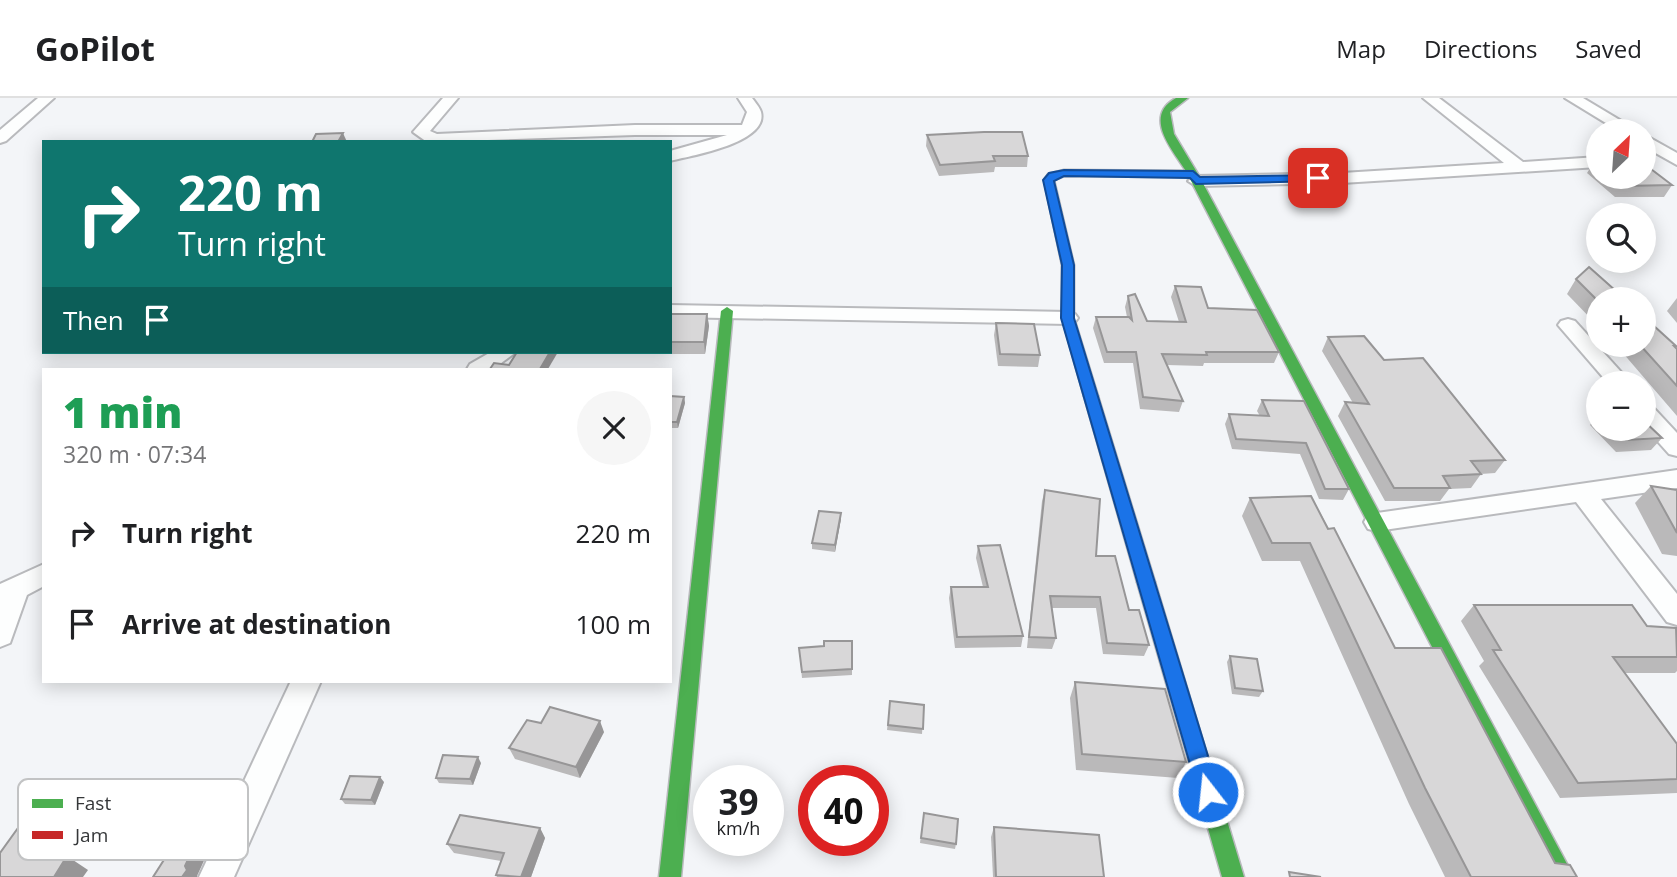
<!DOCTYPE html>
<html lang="en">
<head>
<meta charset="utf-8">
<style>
	:root { --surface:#fff; --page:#f6f6f6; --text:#202124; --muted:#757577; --line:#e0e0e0 }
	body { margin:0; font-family:"Open Sans",sans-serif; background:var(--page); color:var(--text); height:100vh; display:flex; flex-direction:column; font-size:26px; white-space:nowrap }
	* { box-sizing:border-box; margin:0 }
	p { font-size:23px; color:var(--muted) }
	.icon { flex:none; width:38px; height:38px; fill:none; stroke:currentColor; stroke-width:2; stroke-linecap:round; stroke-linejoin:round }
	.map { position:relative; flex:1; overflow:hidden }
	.details { position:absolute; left:42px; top:270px; width:630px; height:315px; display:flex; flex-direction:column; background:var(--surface); border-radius:0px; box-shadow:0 4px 18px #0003 }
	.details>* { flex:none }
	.guide { position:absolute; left:42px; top:42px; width:630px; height:214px; border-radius:0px; box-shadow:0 4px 18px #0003; background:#0f766e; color:#fff; overflow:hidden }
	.needle { width:46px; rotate:25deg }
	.fabs { position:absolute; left:1586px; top:21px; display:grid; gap:14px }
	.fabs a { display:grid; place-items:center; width:70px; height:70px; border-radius:50%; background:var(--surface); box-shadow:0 4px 18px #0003; font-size:35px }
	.speed { position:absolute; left:693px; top:667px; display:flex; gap:14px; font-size:35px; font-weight:700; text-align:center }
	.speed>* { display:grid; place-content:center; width:91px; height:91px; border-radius:50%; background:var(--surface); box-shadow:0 4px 18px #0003; line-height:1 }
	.speed small { font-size:18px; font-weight:400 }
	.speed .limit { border:10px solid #d22; background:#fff; color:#111 }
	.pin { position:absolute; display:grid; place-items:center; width:60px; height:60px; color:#fff; margin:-30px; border-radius:14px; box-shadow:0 4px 10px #0006 }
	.me { position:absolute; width:77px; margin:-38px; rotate:344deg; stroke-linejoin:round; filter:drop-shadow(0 0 5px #0008) }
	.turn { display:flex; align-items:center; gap:24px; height:147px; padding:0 21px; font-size:32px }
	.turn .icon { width:91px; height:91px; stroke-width:2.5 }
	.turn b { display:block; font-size:49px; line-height:60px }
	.then { display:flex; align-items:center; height:66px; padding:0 21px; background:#0003; gap:14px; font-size:26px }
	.round { display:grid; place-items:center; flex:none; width:74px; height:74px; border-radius:37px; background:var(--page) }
	.head { display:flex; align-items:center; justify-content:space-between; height:119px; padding:0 21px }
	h1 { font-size:42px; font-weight:800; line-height:52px; color:#1e9e55 }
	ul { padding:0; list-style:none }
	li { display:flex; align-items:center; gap:21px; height:91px; padding:0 21px }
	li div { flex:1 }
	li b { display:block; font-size:26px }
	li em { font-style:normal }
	header { display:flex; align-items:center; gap:42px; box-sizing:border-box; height:98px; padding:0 35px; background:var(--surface); border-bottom:2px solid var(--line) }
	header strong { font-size:33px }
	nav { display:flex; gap:38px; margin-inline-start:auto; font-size:24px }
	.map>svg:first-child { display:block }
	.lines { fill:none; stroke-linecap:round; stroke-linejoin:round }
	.street-casing { stroke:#b9babd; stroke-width:4 }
	.fast-casing { stroke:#b9babd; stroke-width:3 }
	.jam-casing { stroke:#b9babd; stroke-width:3 }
	.street { fill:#fdfefe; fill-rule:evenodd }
	.fast { fill:#4caf50; fill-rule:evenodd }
	.jam { fill:#c62828; fill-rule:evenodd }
	.wall { fill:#bab9ba }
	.shaded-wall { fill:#979697 }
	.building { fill:#d8d7d8; stroke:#979697; stroke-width:2 }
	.route { fill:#1a73e8; stroke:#114b97; stroke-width:2 }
	.key { fill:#fff; stroke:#c2c3c4; stroke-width:2 }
	.key-label { font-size:19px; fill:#353739 }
</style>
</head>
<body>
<header>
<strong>GoPilot</strong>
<nav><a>Map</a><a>Directions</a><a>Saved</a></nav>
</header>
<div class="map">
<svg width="1677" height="779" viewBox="0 0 1677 779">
	<rect width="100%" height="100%" fill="#f3f5f8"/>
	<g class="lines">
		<g class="street-casing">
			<g id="street">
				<path d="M38,0H54L6,43L0,45V32Z"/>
				<path d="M443,0H458L430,33L437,36L635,27H742L747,14L738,0H752C755,4 760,10 761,14C769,45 690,58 670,63V53L727,37H635L427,44L413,34Z"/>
				<path d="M1423,0H1439L1523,64L1598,59V69L1342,85L1196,88L1188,83L1196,78L1342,75L1504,65Z"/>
				<path d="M1565,0H1583L1638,33H1619Z"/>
				<path d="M1643,36L1677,55V67L1643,48Z"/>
				<path d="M670,207L1068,214L1075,216L1078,220L1075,224L1068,226L670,219Z"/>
				<path d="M1568,221L1575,223L1631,285H1608L1558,227L1561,223Z"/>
				<path d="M491,254H516L493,271H467L470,266Z"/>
				<path d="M1643,305L1651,307L1677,335V358L1669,356L1643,327Z"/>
				<path d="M1677,372V390L1601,401L1677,496V527L1667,524L1576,404L1377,433L1368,431L1364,424L1368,417L1377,415Z"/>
				<path d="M44,466V488L27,497L10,545L0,549V486Z"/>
				<path d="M291,583H321L234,779H199Z"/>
			</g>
		</g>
		<g class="fast-casing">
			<g id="fast">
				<path d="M1176,0H1188L1170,14L1174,36L1198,76L1574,779H1551L1189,79L1064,78L1054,82L1074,167V220L1098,298L1091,303L1084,298L1062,220V167L1044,82L1048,76L1064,72L1186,73C1171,50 1143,18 1176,0Z"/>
				<path d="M727,209L733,213L681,779H659L721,213Z"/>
				<path d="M1146,477L1152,479L1155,484L1244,779H1222L1137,484L1140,479Z"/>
			</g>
		</g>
		<g class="jam-casing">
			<path id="jam" d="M1091,293L1098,298L1155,484L1152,489L1146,491L1140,489L1137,484L1084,298Z"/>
		</g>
		<use href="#street" class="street"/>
		<use href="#fast" class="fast"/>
		<use href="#jam" class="jam"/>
	</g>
	<g class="wall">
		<path d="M927,37L1028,58L1027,69H995L994,74L939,78L926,48Z"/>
		<path d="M1594,64H1598V79H1643L1672,87L1664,99H1615L1587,75Z"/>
		<path d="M1576,181L1598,201V228L1567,196Z"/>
		<path d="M1175,188L1279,254L1274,265H1204L1203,268L1167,267L1183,303L1179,314L1140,311L1133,265H1104L1093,230L1096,219H1127L1125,209L1128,198L1147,223L1179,224L1171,199Z"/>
		<path d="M1677,200V225L1667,213Z"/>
		<path d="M670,216H707L709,228L705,256H657L656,254H670Z"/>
		<path d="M996,225L1040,257L1038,269L998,268L994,237Z"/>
		<path d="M1328,239L1384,262L1505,362L1495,375L1481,376L1471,390L1449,391L1440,403H1385L1338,318L1345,304L1353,305L1322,253Z"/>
		<path d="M1616,247L1676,248L1675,249L1677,251V318Z"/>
		<path d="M670,298L684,299L685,305L678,330H672L670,355Z"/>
		<path d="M1262,302L1304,303L1349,391L1343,402L1319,401L1300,356L1232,351L1225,326L1229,316L1260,318L1257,313Z"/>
		<path d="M1598,317V331H1643L1662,340L1651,352L1616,354L1590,327Z"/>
		<path d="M1651,388L1677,392V458L1662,456L1635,405Z"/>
		<path d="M1045,392L1096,458L1129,512L1149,547L1144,558L1103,556L1096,510H1052L1056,540L1052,551L1027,550L1042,403Z"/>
		<path d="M1311,398L1395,550L1555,765L1577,779H1445L1409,706L1300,463H1262L1242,418L1250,400Z"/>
		<path d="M841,421L835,454L812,451V445Z"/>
		<path d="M978,448L1023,538L1021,549L955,550L949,500L951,489H983L976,460Z"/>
		<path d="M1474,507L1677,532V573L1675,575H1625L1677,646V695L1560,700L1479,568L1484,563L1461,523Z"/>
		<path d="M852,543V577L802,580L799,550L824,548Z"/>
		<path d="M1230,558L1263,593L1259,599L1232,596L1227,564Z"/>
		<path d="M1075,584L1186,664L1178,680L1076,672L1070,600Z"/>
		<path d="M890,603L924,607L922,636L887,632Z"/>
		<path d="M541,625L604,634L580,680L515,661L509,650Z"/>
		<path d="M481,665L473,687L439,685L436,680Z"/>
		<path d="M384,684L375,707L345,706L341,701Z"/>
		<path d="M924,715L956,746L955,751L920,745Z"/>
		<path d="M994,729L1104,779H993L991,739Z"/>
		<path d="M540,730L545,740L531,779H497L496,777L501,763L454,755L447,746Z"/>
	</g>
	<g class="shaded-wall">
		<path d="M343,35L347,44H338Z"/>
		<path d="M707,216L709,228L705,256L704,244Z"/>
		<path d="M550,254H558L548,271H540Z"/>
		<path d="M684,299L685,305L678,330L677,324Z"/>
		<path d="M671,324L672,330L670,355Z"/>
		<path d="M841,415V421L835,454V447Z"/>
		<path d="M600,623L604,634L580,680L576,669Z"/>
		<path d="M478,659L481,665L473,687L470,681Z"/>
		<path d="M380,679L384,684L375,707L371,702Z"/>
		<path d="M74,701L93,716L58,769L37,755Z"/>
		<path d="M213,709L224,719L197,778V779H182L185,768Z"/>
		<path d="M540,730L545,740L531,779H521Z"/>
		<path d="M67,758L88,772L83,779H54Z"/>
	</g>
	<g class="building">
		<path d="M984,34H1022L1028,58H993L995,63L940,67L927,37Z"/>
		<path d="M343,35L338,44H312L316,36Z"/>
		<path d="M1643,65L1672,87L1623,88L1612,79H1643Z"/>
		<path d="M1589,169L1625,201H1598V203L1576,181Z"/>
		<path d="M1175,188L1201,189L1208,210L1257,212L1279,254H1206L1207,257L1162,256L1183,303L1143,299L1136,254H1107L1096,219H1129L1132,222L1128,198L1135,196L1147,223L1186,224Z"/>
		<path d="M670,216H707L704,244H670Z"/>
		<path d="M1643,218L1676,248H1674L1677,251V288L1640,247H1643Z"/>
		<path d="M996,225L1034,226L1040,257L1000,256Z"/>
		<path d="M1364,238L1384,262L1423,260L1505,362L1471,363L1481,376L1443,378L1450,390H1394L1345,304L1369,306L1328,239Z"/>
		<path d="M517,254H550L540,271H490L494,265L509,267Z"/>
		<path d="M670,298L684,299L677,324H671L670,329Z"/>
		<path d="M1262,302L1304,303L1349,391H1325L1306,345L1236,341L1229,316L1269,318Z"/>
		<path d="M1643,322L1662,340L1626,342L1616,331H1643Z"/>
		<path d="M1651,388L1677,392V435Z"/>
		<path d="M1045,392L1100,401L1096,458H1115L1129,512H1139L1149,547L1107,545L1100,499L1050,498L1056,540L1029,539Z"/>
		<path d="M1311,398L1328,431L1334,430L1395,550H1441L1555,765L1570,767L1577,779H1471L1425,690L1310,445H1272L1250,400Z"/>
		<path d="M819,413L841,415L835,447L812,445Z"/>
		<path d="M1000,447L1023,538L957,539L951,489H988L978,448Z"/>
		<path d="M1474,507H1632L1647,528L1676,530L1677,559H1613L1677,646V681L1578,685L1493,552H1501Z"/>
		<path d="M824,543H852V571L802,574L799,550L824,548Z"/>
		<path d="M1230,558L1257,561L1263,593L1235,590Z"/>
		<path d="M1075,584L1165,591L1186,664L1082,656Z"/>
		<path d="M890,603L924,607L923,631L888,627Z"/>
		<path d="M550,609L600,623L576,669L509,650L527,622L541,625Z"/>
		<path d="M443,657L478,659L470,681L436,680Z"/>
		<path d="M350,678L380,679L371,702L341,701Z"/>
		<path d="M41,698L74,701L37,755L67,758L54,779H0V755Z"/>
		<path d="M199,707L213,709L185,768L187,772L182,779H153Z"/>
		<path d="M924,715L958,721L956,746L921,740Z"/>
		<path d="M460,717L540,730L521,779L496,777L504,755L447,746Z"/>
		<path d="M994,729L1099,737L1104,779H996Z"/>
		<path d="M1289,774L1321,779H1290Z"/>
	</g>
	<path class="route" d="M1064,72L1193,73L1200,79L1318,77L1323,80L1318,83L1196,86L1190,80L1064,78L1054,83L1074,167V220L1219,694L1216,701L1208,704L1201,701L1198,694L1061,220L1062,167L1043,82L1049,75Z"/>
	<rect x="18" y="681" width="230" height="81" rx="10" class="key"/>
	<rect x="32" y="701" width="31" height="9" fill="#4caf50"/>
	<rect x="32" y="733" width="31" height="8" fill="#c62828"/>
	<g class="key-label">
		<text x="75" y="712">Fast</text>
		<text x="75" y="744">Jam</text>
	</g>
</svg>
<div class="fabs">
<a><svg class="needle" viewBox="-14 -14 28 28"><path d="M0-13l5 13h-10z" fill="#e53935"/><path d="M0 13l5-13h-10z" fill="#757577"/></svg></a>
<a><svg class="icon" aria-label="search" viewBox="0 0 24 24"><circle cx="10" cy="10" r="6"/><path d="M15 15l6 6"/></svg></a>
<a>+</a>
<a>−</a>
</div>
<div class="speed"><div>39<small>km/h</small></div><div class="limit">40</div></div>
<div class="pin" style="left:1318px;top:80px;background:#d93025"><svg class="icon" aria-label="arrive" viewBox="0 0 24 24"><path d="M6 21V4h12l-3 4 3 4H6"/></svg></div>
<svg class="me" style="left:1208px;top:694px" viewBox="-20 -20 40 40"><circle r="17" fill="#1a73e8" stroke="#fff" stroke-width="3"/><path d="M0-11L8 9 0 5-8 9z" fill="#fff"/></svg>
<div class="guide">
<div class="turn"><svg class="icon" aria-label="right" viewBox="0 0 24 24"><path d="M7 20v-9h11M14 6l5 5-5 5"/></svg><div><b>220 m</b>Turn right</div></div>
<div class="then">Then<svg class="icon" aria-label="arrive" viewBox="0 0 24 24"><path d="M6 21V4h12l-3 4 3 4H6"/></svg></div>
</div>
<section class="details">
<div class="head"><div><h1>1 min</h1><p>320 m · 07:34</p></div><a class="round"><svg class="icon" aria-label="close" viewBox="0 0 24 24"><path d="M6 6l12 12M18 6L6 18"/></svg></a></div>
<ul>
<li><svg class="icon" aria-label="right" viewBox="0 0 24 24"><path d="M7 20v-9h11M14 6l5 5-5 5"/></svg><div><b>Turn right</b></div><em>220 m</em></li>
<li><svg class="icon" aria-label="arrive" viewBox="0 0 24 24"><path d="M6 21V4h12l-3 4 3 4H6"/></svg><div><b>Arrive at destination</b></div><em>100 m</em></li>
</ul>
</section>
</div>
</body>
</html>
